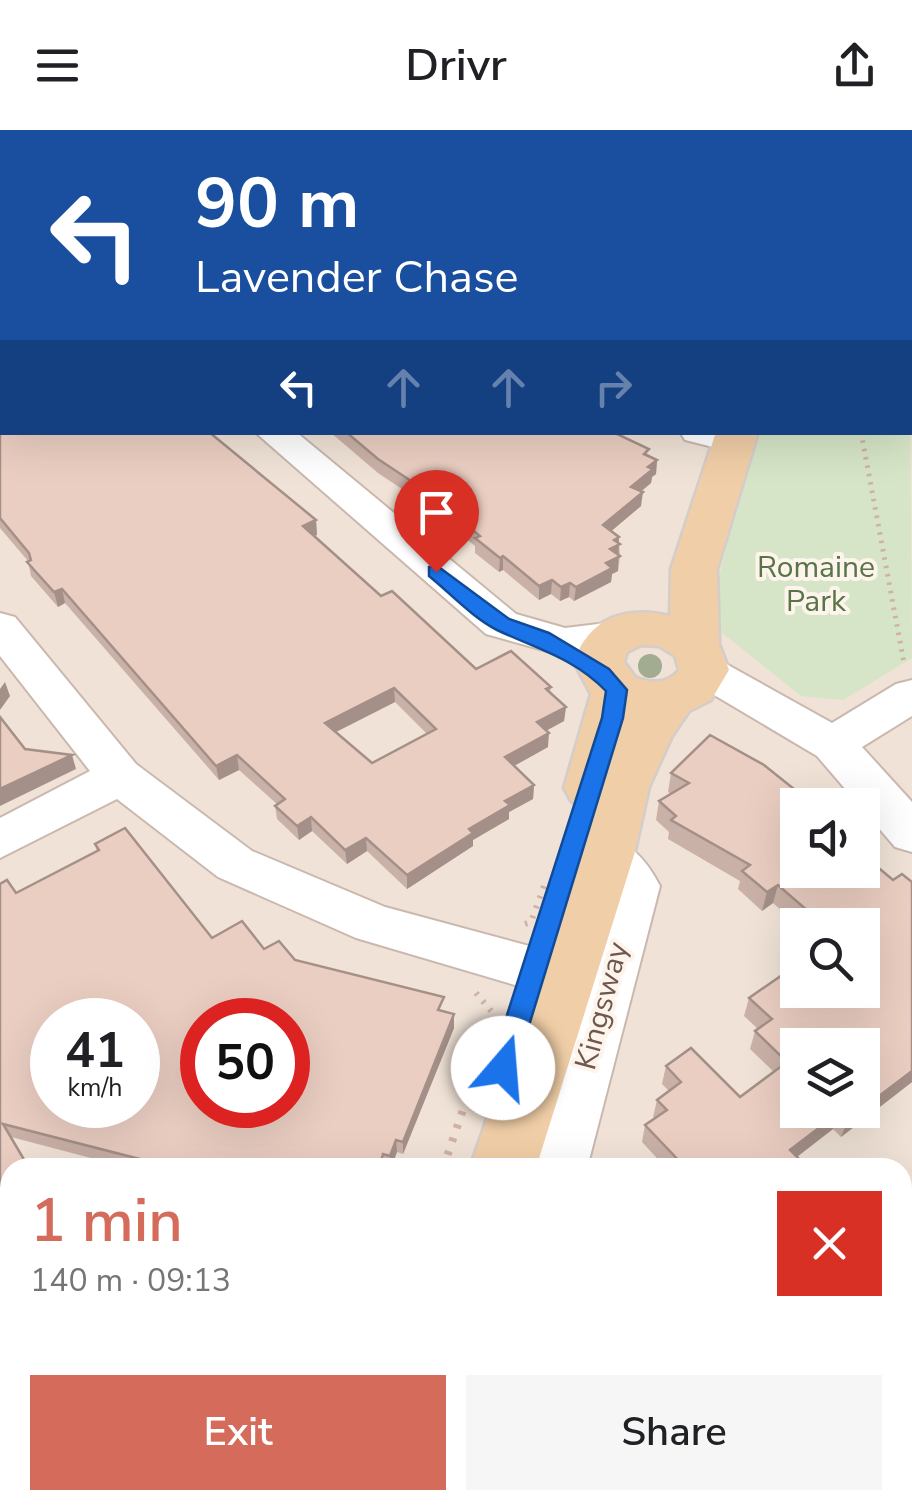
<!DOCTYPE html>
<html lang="en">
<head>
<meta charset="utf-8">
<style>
	:root { --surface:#fff; --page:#f6f6f6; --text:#202124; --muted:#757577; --accent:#d46b5b }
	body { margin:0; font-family:"Nunito Sans",sans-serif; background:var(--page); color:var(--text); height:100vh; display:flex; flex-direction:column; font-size:38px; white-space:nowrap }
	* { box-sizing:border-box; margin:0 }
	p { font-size:32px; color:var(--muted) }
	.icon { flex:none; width:55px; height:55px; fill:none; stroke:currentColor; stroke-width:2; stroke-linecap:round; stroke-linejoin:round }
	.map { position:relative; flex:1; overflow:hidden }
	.details { position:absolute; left:0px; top:1028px; width:912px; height:352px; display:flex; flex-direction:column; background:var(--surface); border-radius:30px 30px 0 0; box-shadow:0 10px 40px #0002 }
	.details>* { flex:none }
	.guide { position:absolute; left:0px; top:0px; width:912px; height:305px; box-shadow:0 10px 40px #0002; background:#1a4fa0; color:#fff; overflow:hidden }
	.controls { position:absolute; left:780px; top:658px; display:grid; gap:20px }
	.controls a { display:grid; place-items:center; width:100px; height:100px; border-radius:0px; background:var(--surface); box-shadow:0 10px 40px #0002; font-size:50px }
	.speed { position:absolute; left:30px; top:868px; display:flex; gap:20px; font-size:50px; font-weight:700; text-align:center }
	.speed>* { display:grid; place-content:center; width:130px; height:130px; border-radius:50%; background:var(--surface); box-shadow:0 10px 40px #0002; line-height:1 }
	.speed small { font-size:25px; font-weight:400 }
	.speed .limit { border:15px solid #d22; background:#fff; color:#111 }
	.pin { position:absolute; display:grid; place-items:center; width:85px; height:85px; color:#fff; margin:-102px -42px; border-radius:50% 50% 50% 0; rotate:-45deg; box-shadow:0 0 10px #0007 }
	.pin .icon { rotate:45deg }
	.me { position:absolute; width:110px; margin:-55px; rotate:18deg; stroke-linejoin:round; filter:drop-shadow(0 0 8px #0008) }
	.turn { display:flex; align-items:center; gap:35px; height:210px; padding:0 30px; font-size:45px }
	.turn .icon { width:130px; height:130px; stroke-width:2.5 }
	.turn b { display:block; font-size:70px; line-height:85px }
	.lanes { display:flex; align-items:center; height:95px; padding:0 30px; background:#0003; justify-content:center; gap:50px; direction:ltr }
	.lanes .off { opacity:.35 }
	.round { display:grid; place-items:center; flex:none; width:105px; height:105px; border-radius:0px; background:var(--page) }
	.headline { display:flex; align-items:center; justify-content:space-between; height:170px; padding:0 30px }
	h1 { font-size:60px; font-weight:600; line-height:75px; color:var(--accent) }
	.button { display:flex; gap:20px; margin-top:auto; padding:20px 30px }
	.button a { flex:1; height:115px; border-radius:0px; background:var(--accent); color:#fff; font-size:40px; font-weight:600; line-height:115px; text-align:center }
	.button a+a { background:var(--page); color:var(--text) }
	header { display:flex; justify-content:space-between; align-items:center; height:130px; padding:0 30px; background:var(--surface); font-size:45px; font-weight:600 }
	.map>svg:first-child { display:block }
	.residential { fill:#f0e2d6; fill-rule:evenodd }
	.green { fill:#d6e5c7 }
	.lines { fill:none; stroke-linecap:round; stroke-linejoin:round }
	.minor-casing { stroke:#cab8ae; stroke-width:4 }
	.major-casing { stroke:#d4cdca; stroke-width:5 }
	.path-far3 { stroke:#d0b2a5; stroke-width:4; stroke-dasharray:1 5; stroke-linecap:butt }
	.path-far2 { stroke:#d0b2a5; stroke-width:5; stroke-dasharray:2.5 6; stroke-linecap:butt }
	.path-far1 { stroke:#d0b2a5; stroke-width:6; stroke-dasharray:2.5 8; stroke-linecap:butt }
	.path { stroke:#d0b2a5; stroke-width:8; stroke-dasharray:4 10; stroke-linecap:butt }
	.minor { fill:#fff; fill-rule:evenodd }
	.major { fill:#f0cea7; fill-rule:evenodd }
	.tree { fill:#a1ac90 }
	.wall { fill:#cab1a7; fill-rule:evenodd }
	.shaded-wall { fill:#a49088 }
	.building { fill:#ebcec2; stroke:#a49088; stroke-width:2.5; fill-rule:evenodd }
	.route { fill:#1a73e8; stroke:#114b97; stroke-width:2.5 }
	.labels { text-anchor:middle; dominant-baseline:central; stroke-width:8; stroke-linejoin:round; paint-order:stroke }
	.park-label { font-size:30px; fill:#597448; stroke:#fdf5ec }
	.street-label { font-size:30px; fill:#70574e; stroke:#fdf5ec }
</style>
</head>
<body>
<header><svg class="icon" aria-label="menu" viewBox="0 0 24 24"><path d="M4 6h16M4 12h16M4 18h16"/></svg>Drivr<svg class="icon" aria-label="share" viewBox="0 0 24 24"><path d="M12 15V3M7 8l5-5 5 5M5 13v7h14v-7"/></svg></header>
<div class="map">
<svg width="912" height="1378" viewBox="0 0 912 1378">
	<rect width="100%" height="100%" fill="#f9f0e7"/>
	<path class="residential" d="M289,0H912V1378H0V92L2,302H910V2H281ZM798,675H862V740H798ZM798,795H862V860H798ZM52,890H138V975H52ZM202,890H288V975H202ZM798,915H862V980H798ZM10,1038H902V1370H10Z"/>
	<path class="green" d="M910,243L912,528L843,570L801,566L721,502L718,450L755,303L910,302Z"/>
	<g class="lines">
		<g class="minor-casing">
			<g id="minor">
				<path d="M0,53L2,54V74L0,73Z"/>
				<rect x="910" y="216" width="2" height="21"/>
				<path d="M255,302H296L516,484L565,498L615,492L630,496L636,506L630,516L565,526L486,504Z"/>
				<path d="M680,302H743L751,311L746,319L733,322L685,310Z"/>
				<path d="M0,483L15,487L136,634L252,721L385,777L566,826L584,833L587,838L609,760L582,725L589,712C623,701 645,727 660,756L587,1038H529L579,865L566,870L356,808L218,747L117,669L0,728V688L90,641L0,526Z"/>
				<path d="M704,525L719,530L832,593L896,554L912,550V586L862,617L912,672V722L895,717L817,626L689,550L682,540L689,530Z"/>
				<path d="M912,1160V1226L902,1230V1163Z"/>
				<path d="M261,1370H329L326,1378H258Z"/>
				<path d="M670,1370H743L739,1378H666Z"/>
			</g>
		</g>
		<g class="major-casing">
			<g id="major">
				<path d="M910,78H912L910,100Z"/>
				<path d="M716,302H758L717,439L719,514L729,540L711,570L689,581L672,606L649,657L634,725L536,1038H470L578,725L590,678L572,672L564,658L591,564L574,532C589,487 626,476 670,486L671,439ZM641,515L659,516L675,526L679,540C668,554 651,554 635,547L624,532L627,522Z"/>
				<path d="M331,1370H409L406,1378H328Z"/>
			</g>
		</g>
		<path class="path-far3" d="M207,2L215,0"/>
		<path class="path-far2" d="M861,302L904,533"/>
		<g class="path-far1">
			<path d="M525,794L531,792L545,753"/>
			<path d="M476,863L492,882L486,913"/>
		</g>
		<path class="path" d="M443,1038L487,910"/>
		<use href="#minor" class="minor"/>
		<use href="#major" class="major"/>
	</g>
	<circle class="tree" cx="650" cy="536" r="12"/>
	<g class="wall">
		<path d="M266,0H794L799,2H269Z"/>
		<path d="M912,163V192L910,191V165Z"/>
		<path d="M0,291L316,390L317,405L314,406L381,466L476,539L551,557L550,563L566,577L564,591L546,601L548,617L514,636L534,655L533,669L509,682V689L473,710V716L407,759L367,721L347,734L312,701L299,710L277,689L275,676L277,674L239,640L219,650L65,473L58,477L31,446L28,431L0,398ZM395,572L427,604L372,633L336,602Z"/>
		<path d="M330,302H613L657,330L656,344L652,347L651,353L641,362V376L611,401L619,413L620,426L618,441L612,444L611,452L574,471L569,467L560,471L551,464L539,470L503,440L499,442L475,423V416L423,373L378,343Z"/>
		<path d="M671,643L862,740L912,952L841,1007L833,999L796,1027L805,1038H666L642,1012L645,995L655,988L653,987L657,970L669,961L662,954L666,936L740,967L774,942L750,919L755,901L758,899L744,886L749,868L862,795H798L773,773L762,781L738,759L740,751L668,709L669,702L656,690L659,671L671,664L668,662Z"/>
		<path d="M95,714L212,808L264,819L454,884V898L403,1024L397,1022L391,1038H129L11,1007L0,1080V754L16,763L97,721Z"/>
		<path d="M10,1135V1343L0,1340V1142L4,1144Z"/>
		<path d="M479,1370H506L503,1378Z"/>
	</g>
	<g class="shaded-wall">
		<path d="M34,0H82L73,2H26Z"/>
		<path d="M2,9V23H0V10Z"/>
		<path d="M657,330L656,344L652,347L651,353L629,371L631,357Z"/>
		<path d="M643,362L641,376L602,409L603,395Z"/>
		<path d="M316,390L317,405L304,411L303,396Z"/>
		<path d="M619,407L618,441L612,444L611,452L574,471L576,457L610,419L614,410Z"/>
		<path d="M503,426V440L499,442L500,428Z"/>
		<path d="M552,450L551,464L539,470V456Z"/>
		<path d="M570,453L569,467L560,471L561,457Z"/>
		<path d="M62,459L65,473L58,477L54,462Z"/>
		<path d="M5,552L10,566L0,580V559Z"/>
		<path d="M394,558L395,572L326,607L325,593Z"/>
		<path d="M566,577L564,591L536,606L537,592Z"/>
		<path d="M549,603L548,617L505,641V627Z"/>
		<path d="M72,625L76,639L0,676V659Z"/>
		<path d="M237,625L239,640L219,650L216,636Z"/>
		<path d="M534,655L533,669L509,682V689L473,710V716L407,759V745L505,671Z"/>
		<path d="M311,687L312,701L299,710L297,696Z"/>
		<path d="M366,708L367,721L347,734L345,720Z"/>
		<path d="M778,755L773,773L762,781L767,762Z"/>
		<path d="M454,884V898L403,1024V1012Z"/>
		<path d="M912,941V952L841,1007L848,990Z"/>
		<path d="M840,982L833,999L784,1037L790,1020Z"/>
		<path d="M396,1010L397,1022L391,1038L390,1026Z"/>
		<path d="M10,1058V1074L0,1080V1064Z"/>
		<path d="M188,1370H195L192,1378H185Z"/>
	</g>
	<g class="building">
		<path d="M0,0H34L26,2H2V9L0,10Z"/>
		<path d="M284,0H794L799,2H288Z"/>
		<path d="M830,0H912V13L910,14V2H831Z"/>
		<path d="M0,117L2,120V279L0,264Z"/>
		<path d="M2,290V302H209L316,390L303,396L381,466L392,461L476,539L511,521L551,557L546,559L566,577L537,592L549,603L505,627L534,655L505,671L510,675L469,699L473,703L407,745L366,708L345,720L311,687L297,696L275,676L285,669L237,625L216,636L62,459L54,462L27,432L31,430L29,423L0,388V291ZM394,558L436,599L372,633L325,593Z"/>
		<path d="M346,302H613L649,319L644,324L657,330L648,337L653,339L631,357L643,362L603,395L619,407L614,410L620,414L610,419L620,426L606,433L612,438L576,457L570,453L561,457L552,450L539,456L503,426L500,428L475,408L480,406L423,359L378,329Z"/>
		<path d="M0,587L25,619L72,625L0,659Z"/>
		<path d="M710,605L764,635L814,675H798V740H862V724L893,750L902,744L912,752V941L862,979V915H798V980H862L848,990L840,982L790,1020L806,1036L804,1038H675L681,1033L645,995L667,980L657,970L681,952L666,936L691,918L740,967L787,932L755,901L772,889L749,868L798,834V860H862V795H824L778,755L767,762L742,741L750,735L671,690L676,686L659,671L689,653L671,643Z"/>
		<path d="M125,698L212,808L242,791L264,819L279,811L295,830L444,867L438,880L454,884L403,1012L396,1010L390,1026L383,1024L379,1038H162L163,1035L3,994L29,1038H10V1058L0,1064V754L7,750L16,763L99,720L95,714ZM52,890H138V975H52ZM202,890H288V975H202Z"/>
		<path d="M10,1135V1336L0,1333V1142L4,1144Z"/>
		<path d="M912,1356V1378H889L898,1370H902V1365Z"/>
		<path d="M21,1370H188L185,1378H17Z"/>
	</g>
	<path class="route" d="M436,435L509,489L549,503L609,539L627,560L623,588L516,938L513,946L503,949L494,946L490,938L602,588L606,561C574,528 537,519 497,500C473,488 450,463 429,446V437Z"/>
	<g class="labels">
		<g class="park-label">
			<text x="816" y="437">Romaine<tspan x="816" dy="34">Park</tspan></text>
		</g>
		<g class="street-label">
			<text transform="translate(602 876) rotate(-75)">Kingsway</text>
		</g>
	</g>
</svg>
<div class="controls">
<a><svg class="icon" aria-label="sound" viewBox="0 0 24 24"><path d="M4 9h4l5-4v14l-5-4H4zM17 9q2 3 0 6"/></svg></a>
<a><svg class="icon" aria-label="search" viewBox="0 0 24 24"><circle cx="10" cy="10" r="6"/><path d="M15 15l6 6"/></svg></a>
<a><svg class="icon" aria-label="layers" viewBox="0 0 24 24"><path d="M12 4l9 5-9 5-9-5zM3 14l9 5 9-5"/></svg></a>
</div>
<div class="speed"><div>41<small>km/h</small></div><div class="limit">50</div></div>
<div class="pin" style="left:436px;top:442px;background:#d93025"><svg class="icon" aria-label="arrive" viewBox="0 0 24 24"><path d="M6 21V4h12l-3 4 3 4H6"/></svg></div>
<svg class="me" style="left:503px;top:938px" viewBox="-20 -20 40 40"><circle r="19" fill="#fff"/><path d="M0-13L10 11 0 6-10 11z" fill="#1a73e8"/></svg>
<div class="guide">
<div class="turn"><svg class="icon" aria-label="left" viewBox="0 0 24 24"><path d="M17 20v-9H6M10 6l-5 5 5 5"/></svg><div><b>90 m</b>Lavender Chase</div></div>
<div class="lanes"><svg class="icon" aria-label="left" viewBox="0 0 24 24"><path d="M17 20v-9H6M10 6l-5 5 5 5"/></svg><svg class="icon off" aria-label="ahead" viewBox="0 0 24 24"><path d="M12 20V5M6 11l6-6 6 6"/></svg><svg class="icon off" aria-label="ahead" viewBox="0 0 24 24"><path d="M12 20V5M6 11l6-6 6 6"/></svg><svg class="icon off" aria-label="right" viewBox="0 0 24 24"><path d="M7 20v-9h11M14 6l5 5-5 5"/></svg></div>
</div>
<section class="details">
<div class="headline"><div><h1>1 min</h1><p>140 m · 09:13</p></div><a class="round" style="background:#d93025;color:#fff"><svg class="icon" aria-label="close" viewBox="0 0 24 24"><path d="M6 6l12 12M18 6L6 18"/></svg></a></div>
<div class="button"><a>Exit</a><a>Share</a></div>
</section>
</div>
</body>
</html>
